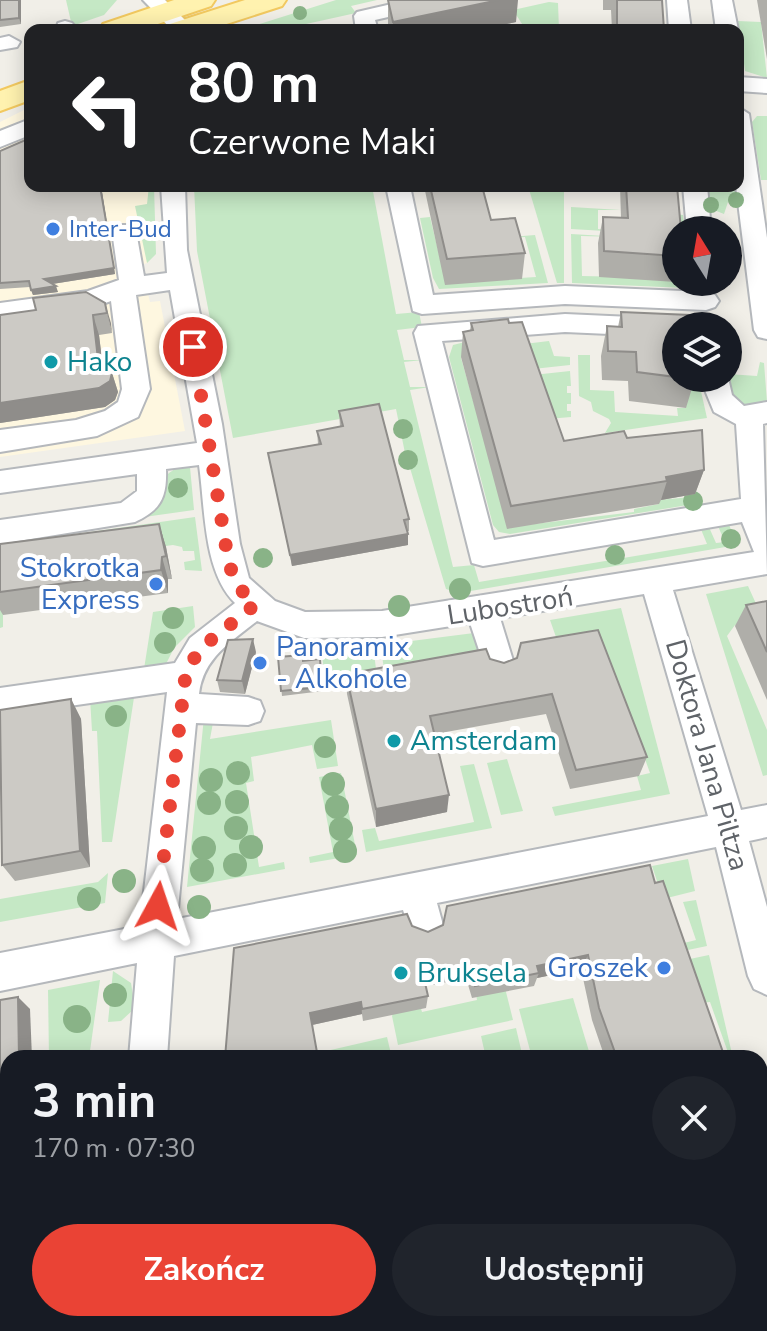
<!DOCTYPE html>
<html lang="pl">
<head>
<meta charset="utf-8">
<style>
	:root { --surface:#171b24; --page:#20242c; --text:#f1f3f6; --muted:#9ea1a6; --accent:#ea4335 }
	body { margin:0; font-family:"Nunito Sans",sans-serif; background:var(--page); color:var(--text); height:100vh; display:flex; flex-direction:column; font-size:30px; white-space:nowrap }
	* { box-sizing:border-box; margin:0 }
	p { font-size:26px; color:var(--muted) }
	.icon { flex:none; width:44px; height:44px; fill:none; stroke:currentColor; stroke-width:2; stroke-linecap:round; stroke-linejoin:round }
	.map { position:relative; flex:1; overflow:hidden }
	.panel { position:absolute; left:0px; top:1050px; width:768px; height:282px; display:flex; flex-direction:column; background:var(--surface); border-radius:24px 24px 0 0; box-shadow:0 4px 20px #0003 }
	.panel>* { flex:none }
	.hud { position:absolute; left:24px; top:24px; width:720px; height:168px; border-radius:16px; box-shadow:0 4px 20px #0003; background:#202124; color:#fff; overflow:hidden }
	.needle { width:52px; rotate:349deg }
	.controls { position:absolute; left:662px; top:216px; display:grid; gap:16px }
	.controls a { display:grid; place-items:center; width:80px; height:80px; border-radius:50%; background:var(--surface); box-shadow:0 4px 20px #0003; font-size:40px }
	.pin { position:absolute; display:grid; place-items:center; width:68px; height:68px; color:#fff; margin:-34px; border:4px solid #fff; border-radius:50%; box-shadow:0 2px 8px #0007 }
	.me { position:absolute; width:88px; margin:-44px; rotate:5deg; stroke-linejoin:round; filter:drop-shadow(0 0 6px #0008) }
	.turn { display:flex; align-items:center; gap:28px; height:168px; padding:0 32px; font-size:36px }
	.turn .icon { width:104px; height:104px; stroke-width:2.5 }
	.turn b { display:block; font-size:56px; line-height:68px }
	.round { display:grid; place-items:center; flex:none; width:84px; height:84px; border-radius:42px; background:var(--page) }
	.headline { display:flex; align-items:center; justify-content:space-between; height:136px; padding:0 32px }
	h1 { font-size:48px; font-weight:700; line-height:60px }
	.primary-button { display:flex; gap:16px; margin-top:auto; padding:16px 32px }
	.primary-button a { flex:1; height:92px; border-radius:48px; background:var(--accent); color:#fff; font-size:32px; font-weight:700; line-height:92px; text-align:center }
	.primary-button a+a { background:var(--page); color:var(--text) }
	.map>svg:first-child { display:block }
	.commercial { fill:#fef7e0 }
	.green { fill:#c5e8c5 }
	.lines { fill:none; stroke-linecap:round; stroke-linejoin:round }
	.minor-casing { stroke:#b5b8bc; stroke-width:4 }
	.major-casing { stroke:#f2c960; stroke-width:4 }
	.minor { fill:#fff; fill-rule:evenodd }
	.major { fill:#fff2af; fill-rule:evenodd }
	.tree { fill:#89b387 }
	.wall { fill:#afaea9 }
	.shaded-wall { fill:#8f8d8a }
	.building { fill:#cccac5; stroke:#8f8d8a; stroke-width:2 }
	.route { stroke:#ea4335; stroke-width:14; stroke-dasharray:0 25.2 }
	.shop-dot { fill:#3f7fe0; stroke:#fff; stroke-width:3 }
	.culture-dot { fill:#0f9aa8; stroke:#fff; stroke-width:3 }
	.labels { text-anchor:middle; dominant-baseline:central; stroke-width:8; stroke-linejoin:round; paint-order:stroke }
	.far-shop-label { font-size:24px; fill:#366cbe; stroke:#fff; text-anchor:start }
	.culture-label { font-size:28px; fill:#0d838f; stroke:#fff; text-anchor:start }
	.shop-label { font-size:28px; fill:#366cbe; stroke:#fff; text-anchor:end }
	.street-label { font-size:28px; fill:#5f6368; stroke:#fff }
</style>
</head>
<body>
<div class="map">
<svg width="767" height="1331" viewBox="0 0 767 1331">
	<rect width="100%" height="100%" fill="#f1efe8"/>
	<path class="commercial" d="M30,107V186H149L147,263L141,265L150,302L160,301L185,431L0,457V122Z"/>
	<g class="green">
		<path d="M66,0H117L104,15L72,26Z"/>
		<path d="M336,0H377L351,6L356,13L279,30H240Z"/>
		<path d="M549,2L558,3L559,30H526L513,10Z"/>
		<path d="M738,21L761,22L767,78L745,71Z"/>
		<path d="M757,116H767V180H761L752,122Z"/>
		<path d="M149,186H154L156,254L147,263L135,206L147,204Z"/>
		<path d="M194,186H372L396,314L419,312L422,327L397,330L404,360H423L404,362L410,387H430L410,390L453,567L474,565L479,582L707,544L700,527L708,525L716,543L725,542L717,524L728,522L737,545L459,593L446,589L410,468L414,467L410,453H405L396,409L233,438L197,251Z"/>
		<path d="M528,186H564V283H557Z"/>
		<path d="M702,186H738L743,209L728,202L724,214L704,206Z"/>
		<path d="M571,207L621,210H598V229L622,232L571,229Z"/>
		<path d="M671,214L683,215L685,230H676V282H689L686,288L572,283L571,234L622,237L581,236L582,276L676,278Z"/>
		<path d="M430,217L446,283L536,277L525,237L486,239L535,235L548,283L439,289L433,278L420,218Z"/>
		<path d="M469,341L461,358L509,527L634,512V509L659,504L658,500L692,497L688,505L510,534L499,532L493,525L449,357L453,345Z"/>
		<path d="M549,341L554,356L570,357V365L533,369L524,344Z"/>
		<path d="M578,355H590V390L614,391L615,412L678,416L677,408H686L684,378H698L707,418L605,433L611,423L609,419L593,411L591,402L579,396Z"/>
		<path d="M760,362L764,363L767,402L735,407L728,374L757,376Z"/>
		<path d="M570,371L571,386H567V393H571V404H567V411H571V417L548,419L533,375Z"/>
		<path d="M181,465L190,467L194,510L130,519L169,473Z"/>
		<path d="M195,517L202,571L185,570L184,562L195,560L194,551H183L182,547L173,545L3,568V627L0,628V545Z"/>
		<path d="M748,586L763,619L735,625L727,636L767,730V775L763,776L706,594Z"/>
		<path d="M193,606L195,627L174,648L166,664L144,669L153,612Z"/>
		<path d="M621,608L670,794L555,816L552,807L641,790L637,776L650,773L608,656L562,654L550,620Z"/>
		<path d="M474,633L479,651L384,668L380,645Z"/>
		<path d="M373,645L376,669L325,678L321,648Z"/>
		<path d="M135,691L112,842H102L97,731H92L90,698Z"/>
		<path d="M204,717H214L210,739L331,720L338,766L317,769L312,745L251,757L254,781L246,783L259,867L284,862L285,869L187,887Z"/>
		<path d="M507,759L523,811L501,815L487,763Z"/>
		<path d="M474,764L492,828L366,852L362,830L375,828L379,841L474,822L460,766Z"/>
		<path d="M341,773L357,855L310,863L309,857L333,852L319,777Z"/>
		<path d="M688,859L695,891L663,899L652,866Z"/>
		<path d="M108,873L105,903L0,922V899L98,882Z"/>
		<path d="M696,900L707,946L683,951L680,944L696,940L683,902Z"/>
		<path d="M709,955L733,1058H730L710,1002L699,1003L685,960Z"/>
		<path d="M113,971L131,983L135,1008L121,1021L108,1022Z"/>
		<path d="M100,980L89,1058H49L48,990Z"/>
		<path d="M505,988L513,1020L398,1045L392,1016L394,1011L420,1005L422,1012L477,1000L476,994Z"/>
		<path d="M573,998L591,1058H532L519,1009Z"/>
		<path d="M516,1028L523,1058H486L481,1036Z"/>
		<path d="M387,1037L392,1058H324L322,1052Z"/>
		<path d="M8,1316V1324H78L76,1331H0V1317Z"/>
	</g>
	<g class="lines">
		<g class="minor-casing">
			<g id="minor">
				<path d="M143,0H165L195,30H172Z"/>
				<path d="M409,0H448L445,4L375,20L378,30H356L354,16L357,12Z"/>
				<path d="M667,0H687L691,30H669Z"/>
				<path d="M712,0H732L738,30H716Z"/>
				<path d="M65,21L72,23L78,30H56L58,23Z"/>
				<path d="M9,36L20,42L17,47L0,50V38Z"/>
				<path d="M738,77L767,79V93L738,91Z"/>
				<path d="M738,107L749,114L767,238V339L758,337L754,330L736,186Z"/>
				<path d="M30,119V135L0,147V131Z"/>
				<path d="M161,186H185L187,250L222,424L240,544L249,578L275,601L305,612L382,611L754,552L742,522L483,566L472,563L414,333L418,326L565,314L676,319L688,326H676V337L565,332L442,341L494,540L741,499L736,424L714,412L700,378H728L732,395L744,406L767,402V423L763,424L767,574L673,590L741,810L767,805V837L749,841L767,907V995L754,989L748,976L716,847L437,903L443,925L438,938L425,943L412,938L403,910L174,956L167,1058H129L137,963L0,991V953L140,926L167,692L0,716V688L175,663L190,638L235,603C203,572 205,507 199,465L166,469C167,497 161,510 135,522L0,544V520L121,503L137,491V474L0,493V471L197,443L170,290L136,295L150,389L138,417L97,436L0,452V430L76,420L105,411L118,402L122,389L111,301L91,308L0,321V303L88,291L119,280L112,231L115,225H133L136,231L144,276L167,273ZM644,594L708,816L177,919L196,723L248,725L260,721L264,711L260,701L248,697L199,694C203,658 231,642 257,621L304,638L382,637L470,623L488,677L499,681L510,677L515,667L500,618Z"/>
				<path d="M386,186H410L433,295L565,286L706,292L715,295L719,301L715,307L706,310L565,304L422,314L413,311Z"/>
				<path d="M683,186H707L711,230H687Z"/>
				<path d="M767,1233V1275L760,1276V1234Z"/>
				<path d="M8,1244V1286L0,1287V1245Z"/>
				<path d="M86,1324H130L128,1331H84Z"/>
				<path d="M349,1324H420L417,1331H346Z"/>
			</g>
		</g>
		<g class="major-casing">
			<g id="major">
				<path d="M174,0H215L211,6L140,30H99L103,24Z"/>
				<path d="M245,0H286L282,6L208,30H166L170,24Z"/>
				<path d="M30,80V100L0,111V91Z"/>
			</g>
		</g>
		<use href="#minor" class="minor"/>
		<use href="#major" class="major"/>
	</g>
	<g class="tree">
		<circle cx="300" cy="13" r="7"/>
		<circle cx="736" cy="200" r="8"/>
		<circle cx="711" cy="205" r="8"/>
		<circle cx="403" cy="429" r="10"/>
		<circle cx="408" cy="460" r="10"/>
		<circle cx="178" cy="488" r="10"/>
		<circle cx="693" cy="501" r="10"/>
		<circle cx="731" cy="539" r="10"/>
		<circle cx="615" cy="555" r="10"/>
		<circle cx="263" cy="558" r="10"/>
		<circle cx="460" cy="589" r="11"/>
		<circle cx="399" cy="606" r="11"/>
		<circle cx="173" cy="618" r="11"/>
		<circle cx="165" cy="643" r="11"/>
		<circle cx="116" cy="716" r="11"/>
		<circle cx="325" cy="747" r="11"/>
		<circle cx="238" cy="773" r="12"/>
		<circle cx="211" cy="780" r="12"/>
		<circle cx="333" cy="784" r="12"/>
		<circle cx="237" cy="802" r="12"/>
		<circle cx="209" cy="803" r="12"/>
		<circle cx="337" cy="807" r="12"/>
		<circle cx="236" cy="828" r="12"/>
		<circle cx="341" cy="829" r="12"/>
		<circle cx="251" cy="847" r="12"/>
		<circle cx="204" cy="848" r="12"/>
		<circle cx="345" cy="851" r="12"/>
		<circle cx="235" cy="865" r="12"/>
		<circle cx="202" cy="870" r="12"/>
		<circle cx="124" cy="881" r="12"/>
		<circle cx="89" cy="899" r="12"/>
		<circle cx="199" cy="907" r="12"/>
		<circle cx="115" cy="995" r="12"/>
		<circle cx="77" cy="1019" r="14"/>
	</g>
	<g class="wall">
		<path d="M0,0H21V24L0,27Z"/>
		<path d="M388,0L516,22L480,30H389L388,24Z"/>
		<path d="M603,0H662L664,30H612L611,10H603Z"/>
		<path d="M757,0H767V59Z"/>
		<path d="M0,151L101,186L115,274L52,284L58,292L33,295L30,287L0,289Z"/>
		<path d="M424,186H482L491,220L525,253L522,279L445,285Z"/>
		<path d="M620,186H677L676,282L599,277L598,243L603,217L621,218Z"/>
		<path d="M105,303L112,333L99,335L103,369L112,373L118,392L115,400L105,407L0,423V315Z"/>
		<path d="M621,312L676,326V378H695L686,408L629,401L628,381L602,380L601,356L607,326L618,327Z"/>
		<path d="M471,323L564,441L627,438L704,470L695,494L661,500L659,504L507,529L461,357L463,332L470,331Z"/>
		<path d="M339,411L409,519V531H407L408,545L292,566L268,453L318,444L317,431L340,427Z"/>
		<path d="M159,524L166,547L172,579H168V593L3,615L0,610V544Z"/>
		<path d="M767,601V700L735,626L746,605Z"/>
		<path d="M256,652L245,694L220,692L217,680Z"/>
		<path d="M278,657L303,661L320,659L323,691L282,696Z"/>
		<path d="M490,659L504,663L647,757L639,776L570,789L546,714L435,734L447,812L376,827L347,694L346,674Z"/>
		<path d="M71,699L81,719L90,867L15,881L2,865Z"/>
		<path d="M655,883L725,1058H605L592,1020L581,969L537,978L534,986L472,998L466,978L426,986L428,996L426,1008L363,1021L362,1014L312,1025L225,1058L412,926L428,932Z"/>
		<path d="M0,1000L30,1009L8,1058V1214L0,1216Z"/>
		<path d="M642,1324H760L767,1331H644Z"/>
	</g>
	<g class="shaded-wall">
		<path d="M19,0H21V24L19,18Z"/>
		<path d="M499,0H518L516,22L480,30H393V22Z"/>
		<path d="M101,186L115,274L46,285L44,279Z"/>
		<path d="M56,286L58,292L33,295L31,290Z"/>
		<path d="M105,303L111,323L112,333L107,313Z"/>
		<path d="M93,315L99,335L105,384L112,373L118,392L115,400L105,407L0,423V403L99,368Z"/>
		<path d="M704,470L695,494L661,500L667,481L666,477Z"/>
		<path d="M159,524L166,547L172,579L166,556Z"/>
		<path d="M408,534V545L292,566L290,555Z"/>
		<path d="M162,557L168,579V593L161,570Z"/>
		<path d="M253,639L256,652L245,694L242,681Z"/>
		<path d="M71,699L81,719L90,867L80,851Z"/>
		<path d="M449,795L447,812L376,827V809Z"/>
		<path d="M588,955L581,969L537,978L539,973L537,966Z"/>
		<path d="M469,964L466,978L422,987L423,974Z"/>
		<path d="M18,997L30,1009L32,1058H19Z"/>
		<path d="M361,1002L362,1014L312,1025L310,1013Z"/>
	</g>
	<g class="building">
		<path d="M0,0H19V18L0,20Z"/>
		<path d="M388,0H499L393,22Z"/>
		<path d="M617,0H662L664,30H617Z"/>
		<path d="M30,138V186H100L114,268L44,279L56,286L31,290L29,281L0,283V151Z"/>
		<path d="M430,186H482L491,220L515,218L525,253L447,259Z"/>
		<path d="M626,186H677L681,230H676V256L604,251L603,217L628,218Z"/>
		<path d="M86,292L105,303L107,313L93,315L99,368L112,373L110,381L99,388L0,403V315L36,310L33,298Z"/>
		<path d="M621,312L690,315L691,326H676V377L637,372L636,352L608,351L607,326L622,327Z"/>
		<path d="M508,319L509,323L522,322L564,441L624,431L627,438L702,430L704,470L666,477L667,481L511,506L463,332L473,330L471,323Z"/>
		<path d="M379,404L409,519L404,520L408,534L290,555L268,453L321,444L317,431L343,426L339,411Z"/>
		<path d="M159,524L166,556L162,557L161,570L0,592V544Z"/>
		<path d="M767,601V652L746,605Z"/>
		<path d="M598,630L647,757L576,770L552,694L430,716L449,795L376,809L346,674L486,649L490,659L504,663L517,658L521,643Z"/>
		<path d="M253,639L242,681L217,680L228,640Z"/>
		<path d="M303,655V661L320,659L322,687L281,691L278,657Z"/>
		<path d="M71,699L80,851L2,865L0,710Z"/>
		<path d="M650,865L655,883L663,881L725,1058H617L599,1008L588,955L537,966L539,973L475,986L469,964L423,974L428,996L362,1009L361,1002L310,1013L318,1058H225L234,948L407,914L412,926L428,932L443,925L447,906Z"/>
		<path d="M18,997L19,1058H8V1206L0,1208V1000Z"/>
		<path d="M765,1291L767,1296V1331H653L651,1324H760V1292Z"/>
	</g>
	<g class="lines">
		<path class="route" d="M158,906L186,671L201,648L256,604L240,589L229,565L193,347"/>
	</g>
	<g class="shop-dot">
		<circle cx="53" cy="229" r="8"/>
		<circle cx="156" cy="584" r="8"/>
		<circle cx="260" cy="663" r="8"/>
		<circle cx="664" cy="968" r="8"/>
	</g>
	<g class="culture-dot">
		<circle cx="51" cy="362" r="8"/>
		<circle cx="394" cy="741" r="8"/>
		<circle cx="401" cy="973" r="8"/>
	</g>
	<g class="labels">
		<g class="far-shop-label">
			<text x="69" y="229">Inter-Bud</text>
		</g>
		<g class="culture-label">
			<text x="67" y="362">Hako</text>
			<text x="410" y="741">Amsterdam</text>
			<text x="417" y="973">Bruksela</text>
		</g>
		<g class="shop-label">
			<text x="140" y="568">Stokrotka<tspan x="140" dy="32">Express</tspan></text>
			<text x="276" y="647" text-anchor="start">Panoramix<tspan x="276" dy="32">- Alkohole</tspan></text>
			<text x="648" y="968">Groszek</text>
		</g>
		<g class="street-label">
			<text transform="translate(510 606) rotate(-9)">Lubostroń</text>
			<text transform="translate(707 755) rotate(74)">Doktora Jana Piltza</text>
		</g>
	</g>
</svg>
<div class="controls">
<a><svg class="needle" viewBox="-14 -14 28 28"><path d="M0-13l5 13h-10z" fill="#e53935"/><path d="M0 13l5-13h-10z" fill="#9ea1a6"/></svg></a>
<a><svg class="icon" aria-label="layers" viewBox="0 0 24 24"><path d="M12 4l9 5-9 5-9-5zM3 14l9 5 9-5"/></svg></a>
</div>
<div class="pin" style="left:193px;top:347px;background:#d93025"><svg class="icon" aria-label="arrive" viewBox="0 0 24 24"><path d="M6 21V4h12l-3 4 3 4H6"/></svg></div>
<svg class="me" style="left:158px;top:906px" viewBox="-20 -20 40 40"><path d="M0-17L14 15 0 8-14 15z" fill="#ea4335" stroke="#fff" stroke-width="4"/></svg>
<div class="hud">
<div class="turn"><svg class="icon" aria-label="left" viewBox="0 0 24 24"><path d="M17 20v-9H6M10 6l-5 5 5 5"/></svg><div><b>80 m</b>Czerwone Maki</div></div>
</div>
<section class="panel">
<div class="headline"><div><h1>3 min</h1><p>170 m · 07:30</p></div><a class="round"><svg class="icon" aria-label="close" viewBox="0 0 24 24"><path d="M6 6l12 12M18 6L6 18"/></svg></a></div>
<div class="primary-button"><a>Zakończ</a><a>Udostępnij</a></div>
</section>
</div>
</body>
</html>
